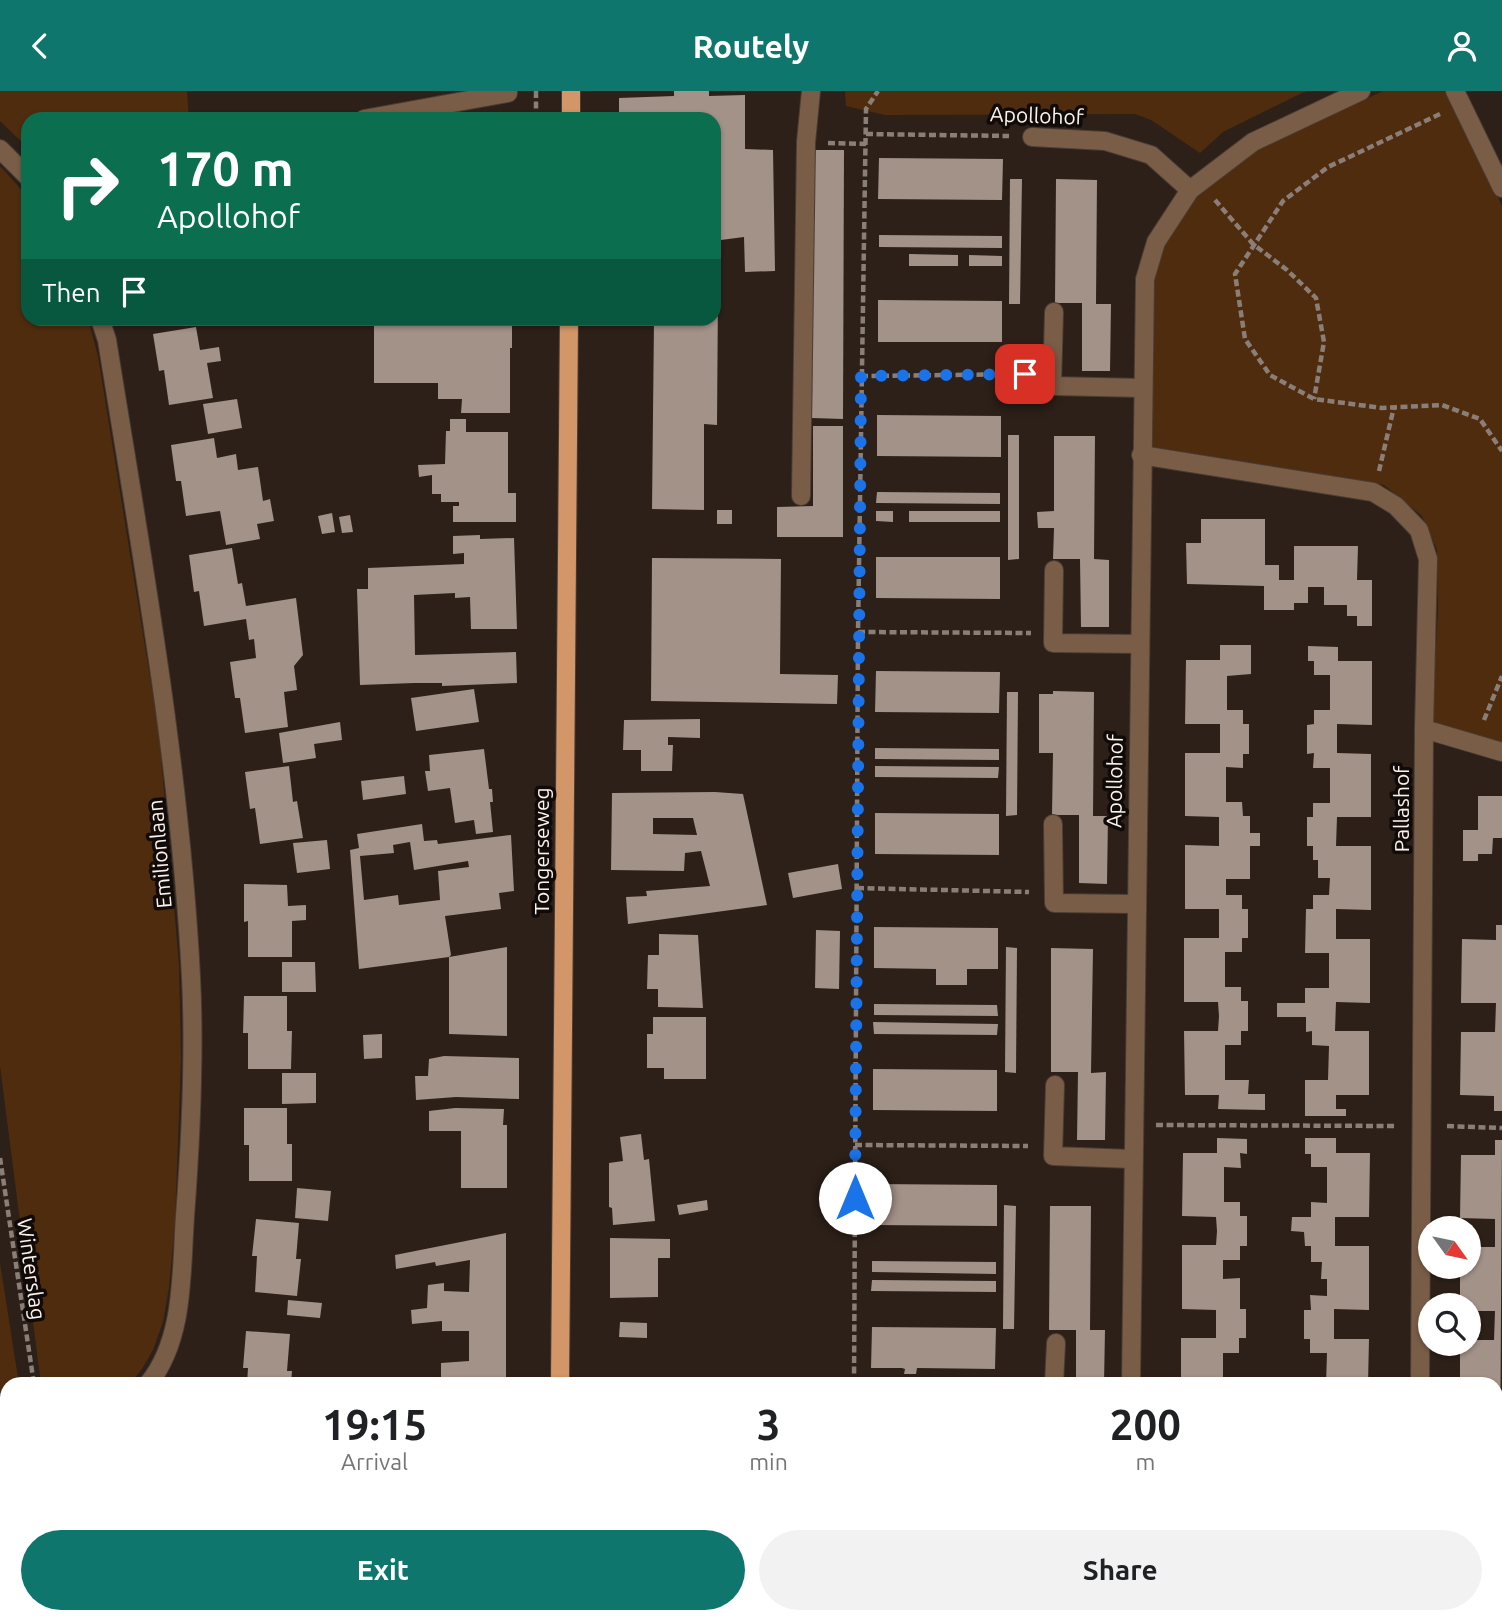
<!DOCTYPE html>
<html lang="en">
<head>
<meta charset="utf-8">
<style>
	:root { --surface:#fff; --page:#f2f2f2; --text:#202124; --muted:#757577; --accent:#0f766e }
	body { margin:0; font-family:Ubuntu,sans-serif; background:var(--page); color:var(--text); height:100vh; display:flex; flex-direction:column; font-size:26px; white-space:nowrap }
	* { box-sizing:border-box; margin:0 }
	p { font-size:23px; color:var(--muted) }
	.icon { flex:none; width:38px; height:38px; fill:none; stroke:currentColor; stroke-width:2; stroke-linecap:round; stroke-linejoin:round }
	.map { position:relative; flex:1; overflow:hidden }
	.panel { position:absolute; left:0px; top:1286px; width:1503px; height:247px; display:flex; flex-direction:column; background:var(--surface); border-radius:21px 21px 0 0; box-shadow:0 2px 5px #0004 }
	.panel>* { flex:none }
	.guide { position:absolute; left:21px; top:21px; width:700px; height:214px; border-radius:21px; box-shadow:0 2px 5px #0004; background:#0b6e4f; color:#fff; overflow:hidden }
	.needle { width:46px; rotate:123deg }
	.fabs { position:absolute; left:1418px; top:1125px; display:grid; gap:14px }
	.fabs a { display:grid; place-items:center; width:63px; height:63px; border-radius:50%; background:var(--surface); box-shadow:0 2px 5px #0004; font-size:35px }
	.pin { position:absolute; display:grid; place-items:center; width:60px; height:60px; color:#fff; margin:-30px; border-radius:14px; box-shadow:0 4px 10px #0006 }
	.me { position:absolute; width:77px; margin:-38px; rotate:0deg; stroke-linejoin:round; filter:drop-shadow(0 0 5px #0008) }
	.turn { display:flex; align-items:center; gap:24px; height:147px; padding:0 21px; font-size:32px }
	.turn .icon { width:91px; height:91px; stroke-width:2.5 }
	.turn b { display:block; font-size:49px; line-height:60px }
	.then { display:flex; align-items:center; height:66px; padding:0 21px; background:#0003; gap:14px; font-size:26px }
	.eta { display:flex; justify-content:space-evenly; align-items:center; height:119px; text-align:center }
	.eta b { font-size:42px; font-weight:700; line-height:49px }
	.button { display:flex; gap:14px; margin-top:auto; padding:14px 21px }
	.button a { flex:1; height:80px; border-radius:42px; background:var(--accent); color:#fff; font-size:28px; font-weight:700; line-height:80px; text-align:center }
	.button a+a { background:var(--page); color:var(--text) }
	header { display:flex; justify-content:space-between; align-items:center; height:91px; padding:0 21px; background:var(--accent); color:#fff; font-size:32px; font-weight:700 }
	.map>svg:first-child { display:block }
	.green { fill:#4f2c0e }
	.building { fill:#a29288; fill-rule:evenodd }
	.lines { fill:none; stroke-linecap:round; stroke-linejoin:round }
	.minor-casing { stroke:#493d36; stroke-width:20 }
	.major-casing { stroke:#493d36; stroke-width:20 }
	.path { stroke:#8a7f78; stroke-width:4.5; stroke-dasharray:7 3.5; stroke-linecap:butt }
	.minor { stroke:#7a5d47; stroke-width:18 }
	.major { stroke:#d39668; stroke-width:18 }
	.route { stroke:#1a73e8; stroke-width:12; stroke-dasharray:0 21.6 }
	.labels { text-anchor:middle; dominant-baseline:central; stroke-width:7; stroke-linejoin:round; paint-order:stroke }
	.street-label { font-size:21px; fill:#fbf2ed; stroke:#100b08 }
</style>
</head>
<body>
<header><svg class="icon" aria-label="back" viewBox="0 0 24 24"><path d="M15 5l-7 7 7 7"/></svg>Routely<svg class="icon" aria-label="person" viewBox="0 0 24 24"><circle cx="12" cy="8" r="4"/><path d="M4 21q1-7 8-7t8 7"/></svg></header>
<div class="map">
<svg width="1502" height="1532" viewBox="0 0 1502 1532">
	<rect width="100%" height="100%" fill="#2c2018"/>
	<g class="green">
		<path d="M0,0H187L189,28H28V57L0,30Z"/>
		<path d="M845,0H1306L1223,41L1200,62L1151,29L1135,23L885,24L846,15Z"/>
		<path d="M1383,0H1448L1502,115V653L1431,632L1438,521L1437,459L1422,425L1384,394L1149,355L1152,194L1165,148L1197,101L1259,57Z"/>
		<path d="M0,75L28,106V228H88L98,265L159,642L179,874L181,968L175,1131L169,1197L163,1231L153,1259L142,1278L130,1293H41L0,975Z"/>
		<path d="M0,1172L19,1293H7V1331L0,1332Z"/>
	</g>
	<g class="building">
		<path d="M674,0H709V5L745,4V58L773,59L775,180L745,181L744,146L721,149L720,119L714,120V28H619V7L674,5Z"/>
		<path d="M516,21V28H466V23Z"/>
		<path d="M813,59H844L843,328L812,327Z"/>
		<path d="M879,67L1003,68L1002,109L878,108Z"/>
		<path d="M1010,88H1022L1020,213H1009Z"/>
		<path d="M1056,88L1097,89L1096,213H1111L1110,280H1082V212H1055Z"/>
		<path d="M879,144L1002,145V157L879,156Z"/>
		<path d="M909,163L958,164V175H909Z"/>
		<path d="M969,164L1002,165V175H969Z"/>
		<path d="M714,202H718L717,334L704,333V419L652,418L654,228H714Z"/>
		<path d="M878,209L1002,210V251H878Z"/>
		<path d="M199,228H233V229L200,234Z"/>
		<path d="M374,228H512V257H510V322H461L462,308H438V292H374Z"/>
		<path d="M196,236L200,259L219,256L221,270L207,272L213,307L169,314L164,279L159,280L153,243Z"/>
		<path d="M237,308L242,337L208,343L203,313Z"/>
		<path d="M877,324L1001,325V366L877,365Z"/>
		<path d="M450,328H466V341H508V402H516V431H453V415H459V411H441V403H432V384L419,386L418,374L445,373L446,340H450Z"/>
		<path d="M813,335H843V446H777V416L813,415Z"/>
		<path d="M1008,344H1019V468L1008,469Z"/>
		<path d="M1054,345H1095L1094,468L1109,469V536H1081L1080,468H1053L1054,437H1038L1037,421L1054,420Z"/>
		<path d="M214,347L217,367L236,363L238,379L258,376L263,410L270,408L274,430L257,433L260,448L226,454L220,420L186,425L181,390H176L171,354Z"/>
		<path d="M877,401L1000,402V413L876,412Z"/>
		<rect x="717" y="419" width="15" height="14"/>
		<path d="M876,420H893V431L876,430Z"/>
		<rect x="909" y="420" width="91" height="11"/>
		<path d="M332,422L335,441L322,443L318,425Z"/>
		<path d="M350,424L353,441L342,442L339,426Z"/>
		<path d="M1201,428H1265V474H1279V489H1294V455H1358L1357,489H1372V535H1357V525H1347V514H1324V496H1308V512H1294V519H1264V495L1187,493L1186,452H1201Z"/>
		<path d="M480,444V448L514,447L517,538H471L470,506L455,507V502L414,504L415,564L516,561L517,592L442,595V592H414L360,594L357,498H368V477L464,473V462L453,463V445Z"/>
		<path d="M232,457L238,493L242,492L246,515L296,507L303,564L294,575L297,599L284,601L288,636L245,642L240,607H235L230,571L256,567L254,548L249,549L246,528L204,535L199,500L194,501L189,464Z"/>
		<path d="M876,466H1000V508L876,507Z"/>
		<path d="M652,467L781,468L780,583L838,584L837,613L651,610Z"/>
		<path d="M1220,554H1251V583L1227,585V619H1243V633H1249V663H1243V677L1226,676V711H1242L1243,725H1250V742H1260V755H1250V788H1226V804H1242V818H1248V847H1242V861H1225V896H1241V910H1248V940H1241V954H1225V989H1249L1248,1003H1265V1019L1218,1018L1219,1004H1185L1184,940H1218L1219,925L1218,911H1184V847H1219V818H1185V754L1219,755V726L1185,725V662H1220V633H1185L1186,569H1220Z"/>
		<path d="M1308,555L1338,556V570H1372V634L1337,633V662L1371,663V726H1337L1336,755H1371V819L1336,818V848H1370V912L1336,911L1335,940H1369V1004H1336V1018H1346V1025H1305V989H1328L1329,955L1312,954V940L1306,941V926H1277V912H1305V897H1329V862H1305L1306,818H1313V804H1329L1330,787H1318V769H1313V755H1307V726H1313V712H1330V677H1313L1314,662L1307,663V634L1314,633V619H1330V584H1314V570H1308Z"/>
		<path d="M876,580L1000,581L999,622L875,621Z"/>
		<path d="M474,598L479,631L416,640L411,607Z"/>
		<path d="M1053,600L1094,601L1093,725H1108L1107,793L1079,792V724H1052L1053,662H1039V603H1053Z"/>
		<path d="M1007,601H1018L1017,724L1006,725Z"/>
		<path d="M700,628V647L668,646V654H673L672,680H641V659H623L624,629Z"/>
		<path d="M340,631L342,649L314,653L316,667L283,672L279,642Z"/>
		<path d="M875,657L999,658V669L875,668Z"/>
		<path d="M484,658L489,698H492L493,711H490L493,741L476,743L474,729L455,732L450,697L428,700L425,680H430L429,664Z"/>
		<path d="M289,675L293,711L297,710L303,747L260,753L255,717L250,718L245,681Z"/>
		<path d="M875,675L999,676L998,687L875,686Z"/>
		<path d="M404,685L406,703L363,709L361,690Z"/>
		<path d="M715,701L743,703L767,814L628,833L626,806L647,805L646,800L710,795L701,760L685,762L684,780L611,779L612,702ZM653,727H693L697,744L653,743Z"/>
		<path d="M1478,705H1502V747H1493L1492,763H1478V770H1463V739H1478Z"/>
		<path d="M875,722L999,723V764L875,763Z"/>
		<path d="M422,733L424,750L437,749L438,753L511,744L514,800L499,802L501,818L445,825L451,864L449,866L507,856V945L449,943V866L359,878L350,759L359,757L357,743ZM410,751L414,779L468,770L469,776L438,780L440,809L399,814L398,804L364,809L360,765L394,762L393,754Z"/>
		<path d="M327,749L330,778L297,782L293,752Z"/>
		<path d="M838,773L842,798L793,807L788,782Z"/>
		<path d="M244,793L287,794L288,815L306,814V829L292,830V866H248V830L244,831Z"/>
		<path d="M1496,834H1502V1020H1494V1005L1460,1004L1461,941H1495L1496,912H1461L1462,848L1496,849Z"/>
		<path d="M874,836L998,837V878H967V894H936V878L874,877Z"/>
		<path d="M816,839L840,840L839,898L815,897Z"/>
		<path d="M659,843L698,844L703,917L658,916V898H647L648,864H659Z"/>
		<path d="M1006,856L1017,857L1016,982L1005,981Z"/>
		<path d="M1051,857L1093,858L1091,982L1106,981L1105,1049H1077L1078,981H1051Z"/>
		<path d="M282,871H315L316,901H282Z"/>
		<path d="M244,905H287V940H292L291,978H248V942H243Z"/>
		<path d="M874,913L997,914L998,925L874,924Z"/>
		<path d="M653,926H706V988H664V977H647V943H653Z"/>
		<path d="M873,931L998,933L997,944L874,943Z"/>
		<path d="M382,943V967L364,968L363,944Z"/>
		<path d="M444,965L519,967V1008L456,1006L416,1009L415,985H428L429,968Z"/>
		<path d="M873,978L997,979V1020L873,1019Z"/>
		<path d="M282,982H316V1012L282,1013Z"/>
		<path d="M244,1017H287V1053H292V1090H249V1054H244Z"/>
		<path d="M455,1017L504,1018L503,1034H507V1097H461V1040H429V1020Z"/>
		<path d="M641,1043L644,1069L649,1068L655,1130L613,1134L612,1117L609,1116V1072L623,1070L620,1046Z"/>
		<path d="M1217,1047L1247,1048V1063L1240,1062L1241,1077L1224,1076V1111H1240V1125H1247V1155H1240V1169H1223V1188L1240,1187V1218H1246V1247H1239V1262H1223V1293H1181V1247H1216V1219L1182,1218V1154H1216L1217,1140L1216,1126L1182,1125L1183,1062H1217Z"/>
		<path d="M1305,1047H1336V1062H1370L1369,1126H1335V1155H1369V1219L1334,1218V1248H1369L1368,1293H1326L1327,1262H1310V1248H1304V1219H1311L1310,1204L1327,1205V1188H1321L1322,1171H1311V1155H1305L1304,1141L1291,1140L1292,1126H1311V1111L1327,1112V1076H1311V1063H1305Z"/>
		<path d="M1495,1049H1502L1500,1390H1502V1420H1496V1293H1460V1253H1468V1249H1494L1495,1220H1468V1214H1460V1176H1468V1156H1495V1128L1460,1127L1461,1064H1495Z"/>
		<path d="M873,1093L997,1094V1135L873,1134Z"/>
		<path d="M297,1097L331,1100L328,1130L295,1127Z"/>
		<path d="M707,1109L708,1119L679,1124L677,1114Z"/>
		<path d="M1004,1114L1016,1115L1014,1238H1003Z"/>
		<path d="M1050,1115H1091L1090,1239H1105L1104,1293H1076V1239H1049Z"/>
		<path d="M256,1128L299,1132L296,1168H301L297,1205L255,1201L257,1165H252Z"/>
		<path d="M506,1142V1293H441V1272L469,1270V1240H442V1230L412,1233L411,1219L427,1217L428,1194L444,1192V1200L469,1201L470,1169L436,1175L435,1171L396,1178L395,1164Z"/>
		<path d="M610,1147L670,1148V1167H658V1206L610,1207Z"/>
		<path d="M872,1170L996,1171V1183L872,1181Z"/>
		<path d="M872,1189L996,1190V1201L871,1200Z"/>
		<path d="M288,1209L322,1212L320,1227L287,1224Z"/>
		<path d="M620,1231L647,1232V1247L619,1246Z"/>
		<path d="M872,1236L996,1237L995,1278L917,1277L916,1283H904L905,1278L902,1277H871Z"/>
		<path d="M246,1240L290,1243L287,1280H292L291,1293H247L248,1277H243Z"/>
		<rect x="1496" y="1472" width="6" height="41"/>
		<path d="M55,1526H86L87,1532H56Z"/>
		<path d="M122,1526H141L142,1532H123Z"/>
		<path d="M311,1526H353L354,1532H298L297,1528Z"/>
		<rect x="370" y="1526" width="136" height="6"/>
		<rect x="870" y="1526" width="124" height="6"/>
	</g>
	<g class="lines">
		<g class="minor-casing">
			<g id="minor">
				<path d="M1455,0L1502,97"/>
				<path d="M364,28L508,2"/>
				<path d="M1032,46L1105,50L1151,64L1190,99"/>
				<path d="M0,58L28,86"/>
				<path d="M1054,221L1052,295L1142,297"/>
				<path d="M100,228L107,249C141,461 180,672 191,886C195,966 191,1046 185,1125C181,1180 185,1248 148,1293"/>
				<path d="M1141,364L1373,401L1396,415L1419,439L1428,468L1424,638L1420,1293"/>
				<path d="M801,405L806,51L811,0"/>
				<path d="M1054,479L1053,552L1139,553"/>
				<path d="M1424,638L1502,661"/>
				<path d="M1053,733L1054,812L1136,813"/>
				<path d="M1055,994L1053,1065L1132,1068"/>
				<path d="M1054,1293L1056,1252"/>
				<path d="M1131,1293L1145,188L1156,151L1190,99L1253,51L1361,0"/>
				<path d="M0,1350L7,1394"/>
				<path d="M28,1526L29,1532"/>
				<path d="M1136,1526V1532"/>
				<path d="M1419,1532V1526"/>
			</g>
		</g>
		<g class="major-casing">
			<g id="major">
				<path d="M571,28V0"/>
				<path d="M560,1293L569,228"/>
				<path d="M557,1532L558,1526"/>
			</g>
		</g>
		<g class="path">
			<path d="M1440,23L1328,76L1283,110L1235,183L1245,248L1270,284L1314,308L1382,317L1442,314L1480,328L1502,360"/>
			<path d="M536,28V0"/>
			<path d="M866,43L1009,45"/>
			<path d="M828,52L866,53"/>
			<path d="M1215,109L1253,153L1287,179L1316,207L1324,251L1314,308"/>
			<path d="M861,285L1030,283"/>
			<path d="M1379,380L1394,316"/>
			<path d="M858,541L1031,542"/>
			<path d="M1484,629L1502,585"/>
			<path d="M857,797L1029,801"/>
			<path d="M1156,1034L1396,1035"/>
			<path d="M1447,1035L1502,1037"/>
			<path d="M855,1054L1028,1055"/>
			<path d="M0,1067L34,1293"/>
			<path d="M854,1293L858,541L866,18L878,0"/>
			<path d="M816,1526L823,1532"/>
			<path d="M743,1532L773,1526"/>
			<path d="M852,1532V1526"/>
		</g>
		<use href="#minor" class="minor"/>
		<use href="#major" class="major"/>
	</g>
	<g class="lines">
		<path class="route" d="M855,1107L861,285L1025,283"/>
	</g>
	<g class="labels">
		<g class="street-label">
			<text transform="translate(1037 24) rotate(2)">Apollohof</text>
			<text transform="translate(1114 690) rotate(-89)">Apollohof</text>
			<text transform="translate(1401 718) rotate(-90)">Pallashof</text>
			<text transform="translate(541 760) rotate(-90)">Tongerseweg</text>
			<text transform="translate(159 763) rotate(-95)">Emilionlaan</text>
			<text transform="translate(32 1178) rotate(82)">Winterslag</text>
		</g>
	</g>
</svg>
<div class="fabs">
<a><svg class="needle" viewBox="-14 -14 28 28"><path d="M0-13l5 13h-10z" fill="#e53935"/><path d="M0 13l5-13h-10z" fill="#757577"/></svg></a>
<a><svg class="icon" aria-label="search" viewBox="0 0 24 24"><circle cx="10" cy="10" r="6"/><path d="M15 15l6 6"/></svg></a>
</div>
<div class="pin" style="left:1025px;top:283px;background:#d93025"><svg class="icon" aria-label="arrive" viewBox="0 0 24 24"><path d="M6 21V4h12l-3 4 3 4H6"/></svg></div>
<svg class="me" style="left:855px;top:1107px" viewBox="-20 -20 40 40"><circle r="19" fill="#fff"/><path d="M0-13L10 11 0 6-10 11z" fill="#1a73e8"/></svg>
<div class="guide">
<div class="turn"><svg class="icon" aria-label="right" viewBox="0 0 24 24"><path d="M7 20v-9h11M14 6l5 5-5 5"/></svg><div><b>170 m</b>Apollohof</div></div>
<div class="then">Then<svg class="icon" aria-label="arrive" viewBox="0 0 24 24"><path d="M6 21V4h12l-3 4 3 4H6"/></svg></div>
</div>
<section class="panel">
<div class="eta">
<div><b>19:15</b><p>Arrival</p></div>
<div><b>3</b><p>min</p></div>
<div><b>200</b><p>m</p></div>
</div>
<div class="button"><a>Exit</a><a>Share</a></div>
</section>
</div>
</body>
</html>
